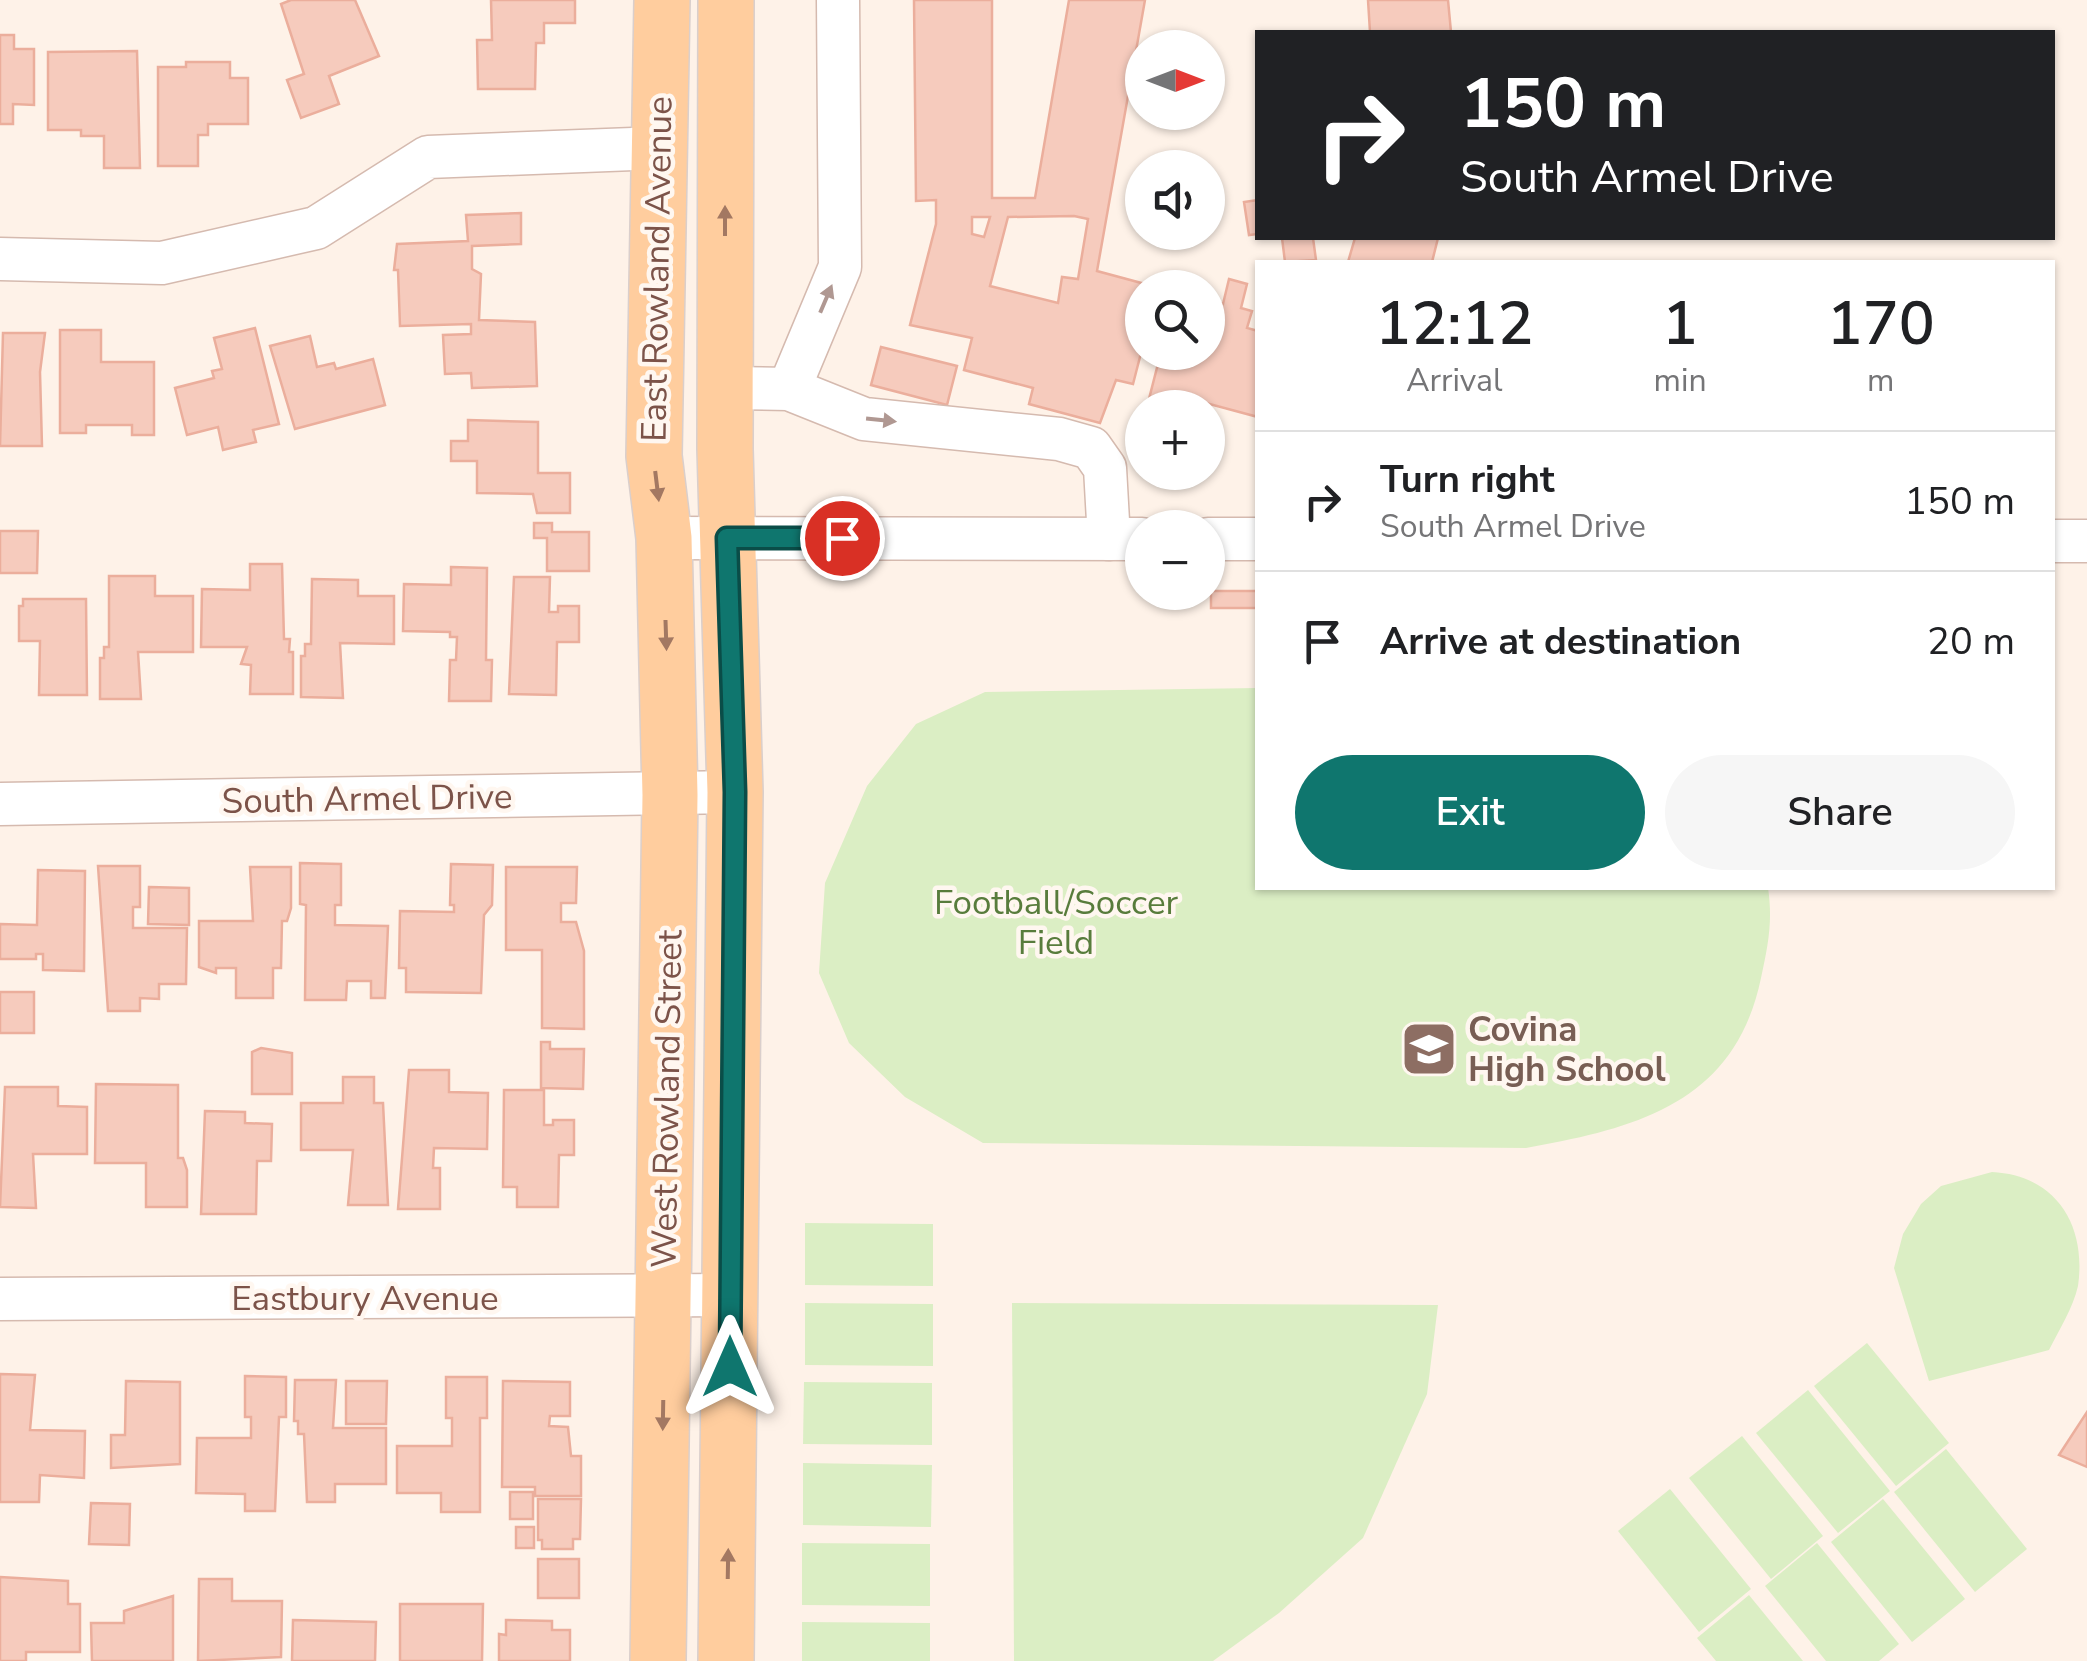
<!DOCTYPE html>
<html lang="en">
<head>
<meta charset="utf-8">
<style>
	:root { --surface:#fff; --page:#f6f6f6; --text:#202124; --muted:#757577; --line:#e0e0e0; --accent:#0f766e }
	body { margin:0; font-family:"Nunito Sans",sans-serif; background:var(--page); color:var(--text); height:100vh; display:flex; flex-direction:column; font-size:38px; white-space:nowrap }
	* { box-sizing:border-box; margin:0 }
	p { font-size:32px; color:var(--muted) }
	.icon { flex:none; width:55px; height:55px; fill:none; stroke:currentColor; stroke-width:2; stroke-linecap:round; stroke-linejoin:round }
	.map { position:relative; flex:1; overflow:hidden }
	.drawer { position:absolute; left:1255px; top:260px; width:800px; height:630px; display:flex; flex-direction:column; background:var(--surface); border-radius:0px; box-shadow:0 2px 8px #0004 }
	.drawer>* { flex:none }
	.banner { position:absolute; left:1255px; top:30px; width:800px; height:210px; border-radius:0px; box-shadow:0 2px 8px #0004; background:#202124; color:#fff; overflow:hidden }
	.needle { width:65px; rotate:90deg }
	.controls { position:absolute; left:1125px; top:30px; display:grid; gap:20px }
	.controls a { display:grid; place-items:center; width:100px; height:100px; border-radius:50%; background:var(--surface); box-shadow:0 2px 8px #0004; font-size:50px }
	.pin { position:absolute; display:grid; place-items:center; width:85px; height:85px; color:#fff; margin:-42px; border:5px solid #fff; border-radius:50%; box-shadow:0 2px 10px #0007 }
	.me { position:absolute; width:110px; margin:-55px; rotate:0deg; stroke-linejoin:round; filter:drop-shadow(0 0 8px #0008) }
	.turn { display:flex; align-items:center; gap:35px; height:210px; padding:0 40px; font-size:45px }
	.turn .icon { width:130px; height:130px; stroke-width:2.5 }
	.turn b { display:block; font-size:70px; line-height:85px }
	.eta { display:flex; justify-content:space-evenly; align-items:center; height:170px; text-align:center }
	.eta b { font-size:60px; font-weight:600; line-height:70px }
	.action { display:flex; gap:20px; margin-top:auto; padding:20px 40px }
	.action a { flex:1; height:115px; border-radius:60px; background:var(--accent); color:#fff; font-size:40px; font-weight:600; line-height:115px; text-align:center }
	.action a+a { background:var(--page); color:var(--text) }
	ul { padding:0; list-style:none }
	li { display:flex; align-items:center; gap:30px; height:140px; padding:0 40px; border-top:2px solid var(--line) }
	li div { flex:1 }
	li b { display:block; font-size:38px }
	li em { font-style:normal }
	.map>svg:first-child { display:block }
	.green { fill:#dbeec4 }
	.building { fill:#f6cbbd; stroke:#ebae9c; stroke-width:2.5; fill-rule:evenodd }
	.lines { fill:none; stroke-linecap:round; stroke-linejoin:round }
	.minor-casing { stroke:#d5baaf; stroke-width:45 }
	.major-casing { stroke:#dacfcc; stroke-width:58 }
	.minor { stroke:#fff; stroke-width:42 }
	.major { stroke:#ffcd9e; stroke-width:55 }
	.oneway { fill:#a37862 }
	.oneway2 { fill:#b09892 }
	.route-casing { stroke:#0a4d48; stroke-width:25 }
	.route { stroke:#0f766e; stroke-width:18 }
	.labels { text-anchor:middle; dominant-baseline:central; stroke-width:9; stroke-linejoin:round; paint-order:stroke }
	.street-label { font-size:35px; fill:#7c5349; stroke:#fff7f0 }
	.park-label { font-size:35px; fill:#587c3c; stroke:#fff7f0 }
	.education-label { font-size:35px; font-weight:bold; fill:#785e54; stroke:#fff7f0; text-anchor:start }
</style>
</head>
<body>
<div class="map">
<svg width="2087" height="1661" viewBox="0 0 2087 1661">
	<rect width="100%" height="100%" fill="#fef2e8"/>
	<g class="green">
		<path d="M1257,688L1258,888H1768C1773,921 1768,946 1761,978C1735,1103 1637,1128 1526,1148L983,1143L905,1097L849,1043L819,973L825,883L867,786L916,724L985,692Z"/>
		<path d="M1992,1172C2054,1175 2087,1223 2078,1286C2073,1308 2059,1330 2049,1350L1929,1381L1894,1268L1903,1234L1921,1204L1941,1186Z"/>
		<path d="M805,1223L933,1224V1286L805,1285Z"/>
		<path d="M805,1303L933,1304V1366L805,1365Z"/>
		<path d="M1012,1303L1438,1305L1427,1394L1363,1538L1279,1613L1213,1661H1014Z"/>
		<path d="M1867,1343L1949,1443L1896,1486L1814,1386Z"/>
		<path d="M804,1382L932,1383V1445L803,1444Z"/>
		<path d="M1808,1390L1890,1491L1838,1533L1756,1433Z"/>
		<path d="M1742,1436L1823,1536L1771,1579L1689,1478Z"/>
		<path d="M1946,1449L2027,1549L1975,1592L1894,1492Z"/>
		<path d="M803,1463L932,1465L931,1527L803,1525Z"/>
		<path d="M1670,1489L1751,1589L1699,1632L1618,1531Z"/>
		<path d="M1883,1499L1965,1599L1912,1642L1831,1542Z"/>
		<path d="M802,1543L930,1544V1606L802,1605Z"/>
		<path d="M1817,1543L1899,1644L1879,1661H1826L1765,1586Z"/>
		<path d="M1749,1595L1803,1661H1716L1697,1638Z"/>
		<path d="M802,1622L930,1623V1661H802Z"/>
	</g>
	<g class="building">
		<path d="M291,0H355L379,56L329,76L339,104L301,118L287,80L304,74L281,4Z"/>
		<path d="M491,0H575V23H544V43H536L535,89H478L477,40H492Z"/>
		<path d="M914,0H992V198H1035L1069,0H1145L1097,271L1160,288H1142V349L1133,384L1116,380L1100,423L1029,404L1033,388L964,370L972,338L910,325L936,224V200L916,201ZM1074,216L1088,219L1078,279L1062,277L1058,303L990,286L1008,217ZM972,217H990L984,237L972,234Z"/>
		<path d="M1368,0H1448L1451,32H1370Z"/>
		<path d="M0,35H14V49H34V105L13,104V124H0Z"/>
		<path d="M137,51L140,168H104V136H81V130H48V52Z"/>
		<path d="M186,62H230V78H248V124H208V135H198V166H158V67H186Z"/>
		<path d="M1258,200V234L1249,235L1244,202Z"/>
		<path d="M521,213V244L472,246V269L481,274L479,320L535,322L537,386L472,388L471,373L445,374L443,335L471,334V324L400,326L398,270H394L397,244L468,241L466,215Z"/>
		<path d="M1282,238H1313L1316,260L1285,262Z"/>
		<path d="M1355,238H1438L1432,262H1348Z"/>
		<path d="M1229,279L1247,284L1241,308L1252,311L1247,328L1258,331V417L1206,403L1205,408H1180L1149,399L1161,352H1208V300L1223,304Z"/>
		<path d="M255,328L279,424L253,430L256,442L223,450L218,427L187,435L175,388L214,378L212,371L222,369L214,338Z"/>
		<path d="M60,330H101V362H154V435H132V425H86V433H60Z"/>
		<path d="M3,333H45L40,372L42,446H0Z"/>
		<path d="M310,336L317,367L334,363L336,369L373,359L385,405L295,429L270,346Z"/>
		<path d="M881,347L957,366L947,405L871,385Z"/>
		<path d="M468,420L538,422V473H570V513H537L533,494L477,493V461H451V441H468Z"/>
		<path d="M534,523H552V532H589V571H547V538H534Z"/>
		<path d="M0,531H38L37,573H0Z"/>
		<path d="M250,564H282L284,639H290L289,652H293V694H250L251,665L241,664L247,647H201L202,589L250,590Z"/>
		<path d="M451,567L487,568L486,660H492L491,701H449L450,660H456L457,637H450V632L403,631L404,584L451,585Z"/>
		<path d="M109,576H155V596H193V652H138L141,699H100V658H104V647H109Z"/>
		<path d="M514,577H550L549,612H558V606H579V642H557L556,695L509,694Z"/>
		<path d="M312,579L358,580V596H394V644L340,643L343,698L301,697V656H305V644H311Z"/>
		<rect x="1211" y="591" width="47" height="17"/>
		<path d="M23,599H86L87,695H39L40,641H19V606H23Z"/>
		<path d="M300,863L341,864V905H335V925L388,926L385,998H371V981H347L346,1000H305L306,905L300,904Z"/>
		<path d="M451,864L493,865L492,905L484,915L481,993L406,992V968H399L400,911L454,912V905H450Z"/>
		<path d="M98,866H140V907H133V928H187L186,984H159V999L140,998V1011H108Z"/>
		<path d="M250,867H291V908L287,921H282L281,968H273V998H236V968H216V973L199,967V921H253Z"/>
		<path d="M506,867H577L576,903H561V922H576L584,951V1029L542,1028V950H506Z"/>
		<path d="M38,870L85,871L84,971L43,970V954H36V959H0V924L37,925Z"/>
		<path d="M149,887L189,888V925L148,924Z"/>
		<rect x="0" y="992" width="34" height="41"/>
		<path d="M541,1042H550V1049H584L583,1089L541,1088Z"/>
		<path d="M261,1048L292,1053V1094H252V1052Z"/>
		<path d="M409,1070H449V1092L488,1093L487,1149L434,1148L433,1168H440V1209H398Z"/>
		<path d="M343,1077H374V1103H383L388,1205H348L353,1150H301V1103H343Z"/>
		<path d="M96,1084L178,1085V1158H183L187,1170V1207H146V1163H95Z"/>
		<path d="M5,1087H58V1106L87,1107V1154H33L36,1208L0,1207Z"/>
		<path d="M504,1090H544V1125H553V1120H574V1155H559L558,1207H517V1187H503Z"/>
		<path d="M205,1111L245,1112V1123L272,1124L271,1161H257L256,1214H201Z"/>
		<path d="M0,1374L35,1375L30,1430L85,1431L84,1478L40,1475L39,1502H0Z"/>
		<path d="M245,1376L286,1377V1417H279L275,1511H245V1494L196,1493L197,1438H251V1417H245Z"/>
		<path d="M446,1377H487V1418H480V1512H441V1493H397V1446H452V1418H446Z"/>
		<path d="M295,1380H336L333,1428H386V1484H335V1502H307L304,1434H298V1421H294Z"/>
		<path d="M126,1381L180,1382V1464L111,1468V1435H125Z"/>
		<path d="M346,1381H387L386,1424H346Z"/>
		<path d="M503,1381L570,1382V1416H550L549,1426L568,1427L571,1456H581V1496H535V1487H502Z"/>
		<path d="M2087,1412V1467L2059,1455Z"/>
		<rect x="510" y="1492" width="23" height="27"/>
		<path d="M538,1499H581L580,1539H573V1549H542V1540H538Z"/>
		<path d="M91,1503L130,1504L129,1545L89,1544Z"/>
		<rect x="516" y="1527" width="18" height="21"/>
		<rect x="538" y="1559" width="41" height="39"/>
		<path d="M0,1577L68,1581V1604H80V1652H26V1661H0Z"/>
		<path d="M199,1579H232V1601H282L281,1657L198,1661Z"/>
		<path d="M173,1596V1661H92L91,1623H124V1611Z"/>
		<path d="M400,1604H483L482,1661H400Z"/>
		<path d="M293,1620L376,1622L375,1661H292Z"/>
		<path d="M506,1620L552,1621V1630H570V1661H499V1634L506,1635Z"/>
	</g>
	<g class="lines">
		<g class="minor-casing">
			<g id="minor">
				<path d="M0,259L162,263L316,228L428,157L659,148"/>
				<path d="M725,388L789,389L864,419L1059,439L1091,448L1105,468L1109,539"/>
				<path d="M789,389L840,267L838,0"/>
				<path d="M664,538L1142,539"/>
				<path d="M1208,539H1258"/>
				<path d="M2052,541H2087"/>
				<path d="M0,804L735,792"/>
				<path d="M0,1299L730,1295"/>
			</g>
		</g>
		<g class="major-casing">
			<g id="major">
				<path d="M658,1661L670,795L664,538L654,456L662,0"/>
				<path d="M726,1661L735,792L725,449L726,0"/>
			</g>
		</g>
		<use href="#minor" class="minor"/>
		<use href="#major" class="major"/>
	</g>
	<defs><path id="oneway-solid" d="M-6-.8H1V-3.2L6.5 0L1 3.2V.8H-6Z" transform="scale(2.5)"/></defs>
	<g class="oneway">
		<use href="#oneway-solid" transform="translate(725 221) rotate(-90)"/>
		<use href="#oneway-solid" transform="translate(657 486) rotate(83)"/>
		<use href="#oneway-solid" transform="translate(666 635) rotate(88)"/>
		<use href="#oneway-solid" transform="translate(663 1415) rotate(91)"/>
		<use href="#oneway-solid" transform="translate(728 1564) rotate(-89)"/>
	</g>
	<g class="oneway2">
		<use href="#oneway-solid" transform="translate(826 299) rotate(-67)"/>
		<use href="#oneway-solid" transform="translate(881 420) rotate(6)"/>
	</g>
	<g class="lines">
		<g class="route-casing">
			<path id="route" d="M730,1367L735,792L727,538H842"/>
		</g>
		<use href="#route" class="route"/>
	</g>
	<defs>
		<g id="school-square" transform="scale(2.875)"><rect x="-9" y="-9" width="18" height="18" rx="4" fill="#8d6e63" stroke="#fff7f0"/><path d="M0-5L7-2L0 1L-7-2ZM-4 1L0 2.5L4 1V4Q0 6-4 4Z" fill="#fff"/></g>
	</defs>
	<g fill-rule="evenodd">
		<use href="#school-square" x="1429" y="1049"/>
	</g>
	<g class="labels">
		<g class="street-label">
			<text transform="translate(657 269) rotate(-89)">East Rowland Avenue</text>
			<text transform="translate(367 799) rotate(-1)">South Armel Drive</text>
			<text transform="translate(667 1099) rotate(-89)">West Rowland Street</text>
			<text x="365" y="1298">Eastbury Avenue</text>
		</g>
		<g class="park-label">
			<text x="1056" y="902">Football/Soccer<tspan x="1056" dy="40">Field</tspan></text>
		</g>
		<g class="education-label">
			<text x="1468" y="1029">Covina<tspan x="1468" dy="40">High School</tspan></text>
		</g>
	</g>
</svg>
<div class="controls">
<a><svg class="needle" viewBox="-14 -14 28 28"><path d="M0-13l5 13h-10z" fill="#e53935"/><path d="M0 13l5-13h-10z" fill="#757577"/></svg></a>
<a><svg class="icon" aria-label="sound" viewBox="0 0 24 24"><path d="M4 9h4l5-4v14l-5-4H4zM17 9q2 3 0 6"/></svg></a>
<a><svg class="icon" aria-label="search" viewBox="0 0 24 24"><circle cx="10" cy="10" r="6"/><path d="M15 15l6 6"/></svg></a>
<a>+</a>
<a>−</a>
</div>
<div class="pin" style="left:842px;top:538px;background:#d93025"><svg class="icon" aria-label="arrive" viewBox="0 0 24 24"><path d="M6 21V4h12l-3 4 3 4H6"/></svg></div>
<svg class="me" style="left:730px;top:1367px" viewBox="-20 -20 40 40"><path d="M0-17L14 15 0 8-14 15z" fill="#0f766e" stroke="#fff" stroke-width="4"/></svg>
<div class="banner">
<div class="turn"><svg class="icon" aria-label="right" viewBox="0 0 24 24"><path d="M7 20v-9h11M14 6l5 5-5 5"/></svg><div><b>150 m</b>South Armel Drive</div></div>
</div>
<section class="drawer">
<div class="eta">
<div><b>12:12</b><p>Arrival</p></div>
<div><b>1</b><p>min</p></div>
<div><b>170</b><p>m</p></div>
</div>
<ul>
<li><svg class="icon" aria-label="right" viewBox="0 0 24 24"><path d="M7 20v-9h11M14 6l5 5-5 5"/></svg><div><b>Turn right</b><p>South Armel Drive</p></div><em>150 m</em></li>
<li><svg class="icon" aria-label="arrive" viewBox="0 0 24 24"><path d="M6 21V4h12l-3 4 3 4H6"/></svg><div><b>Arrive at destination</b></div><em>20 m</em></li>
</ul>
<div class="action"><a>Exit</a><a>Share</a></div>
</section>
</div>
</body>
</html>
